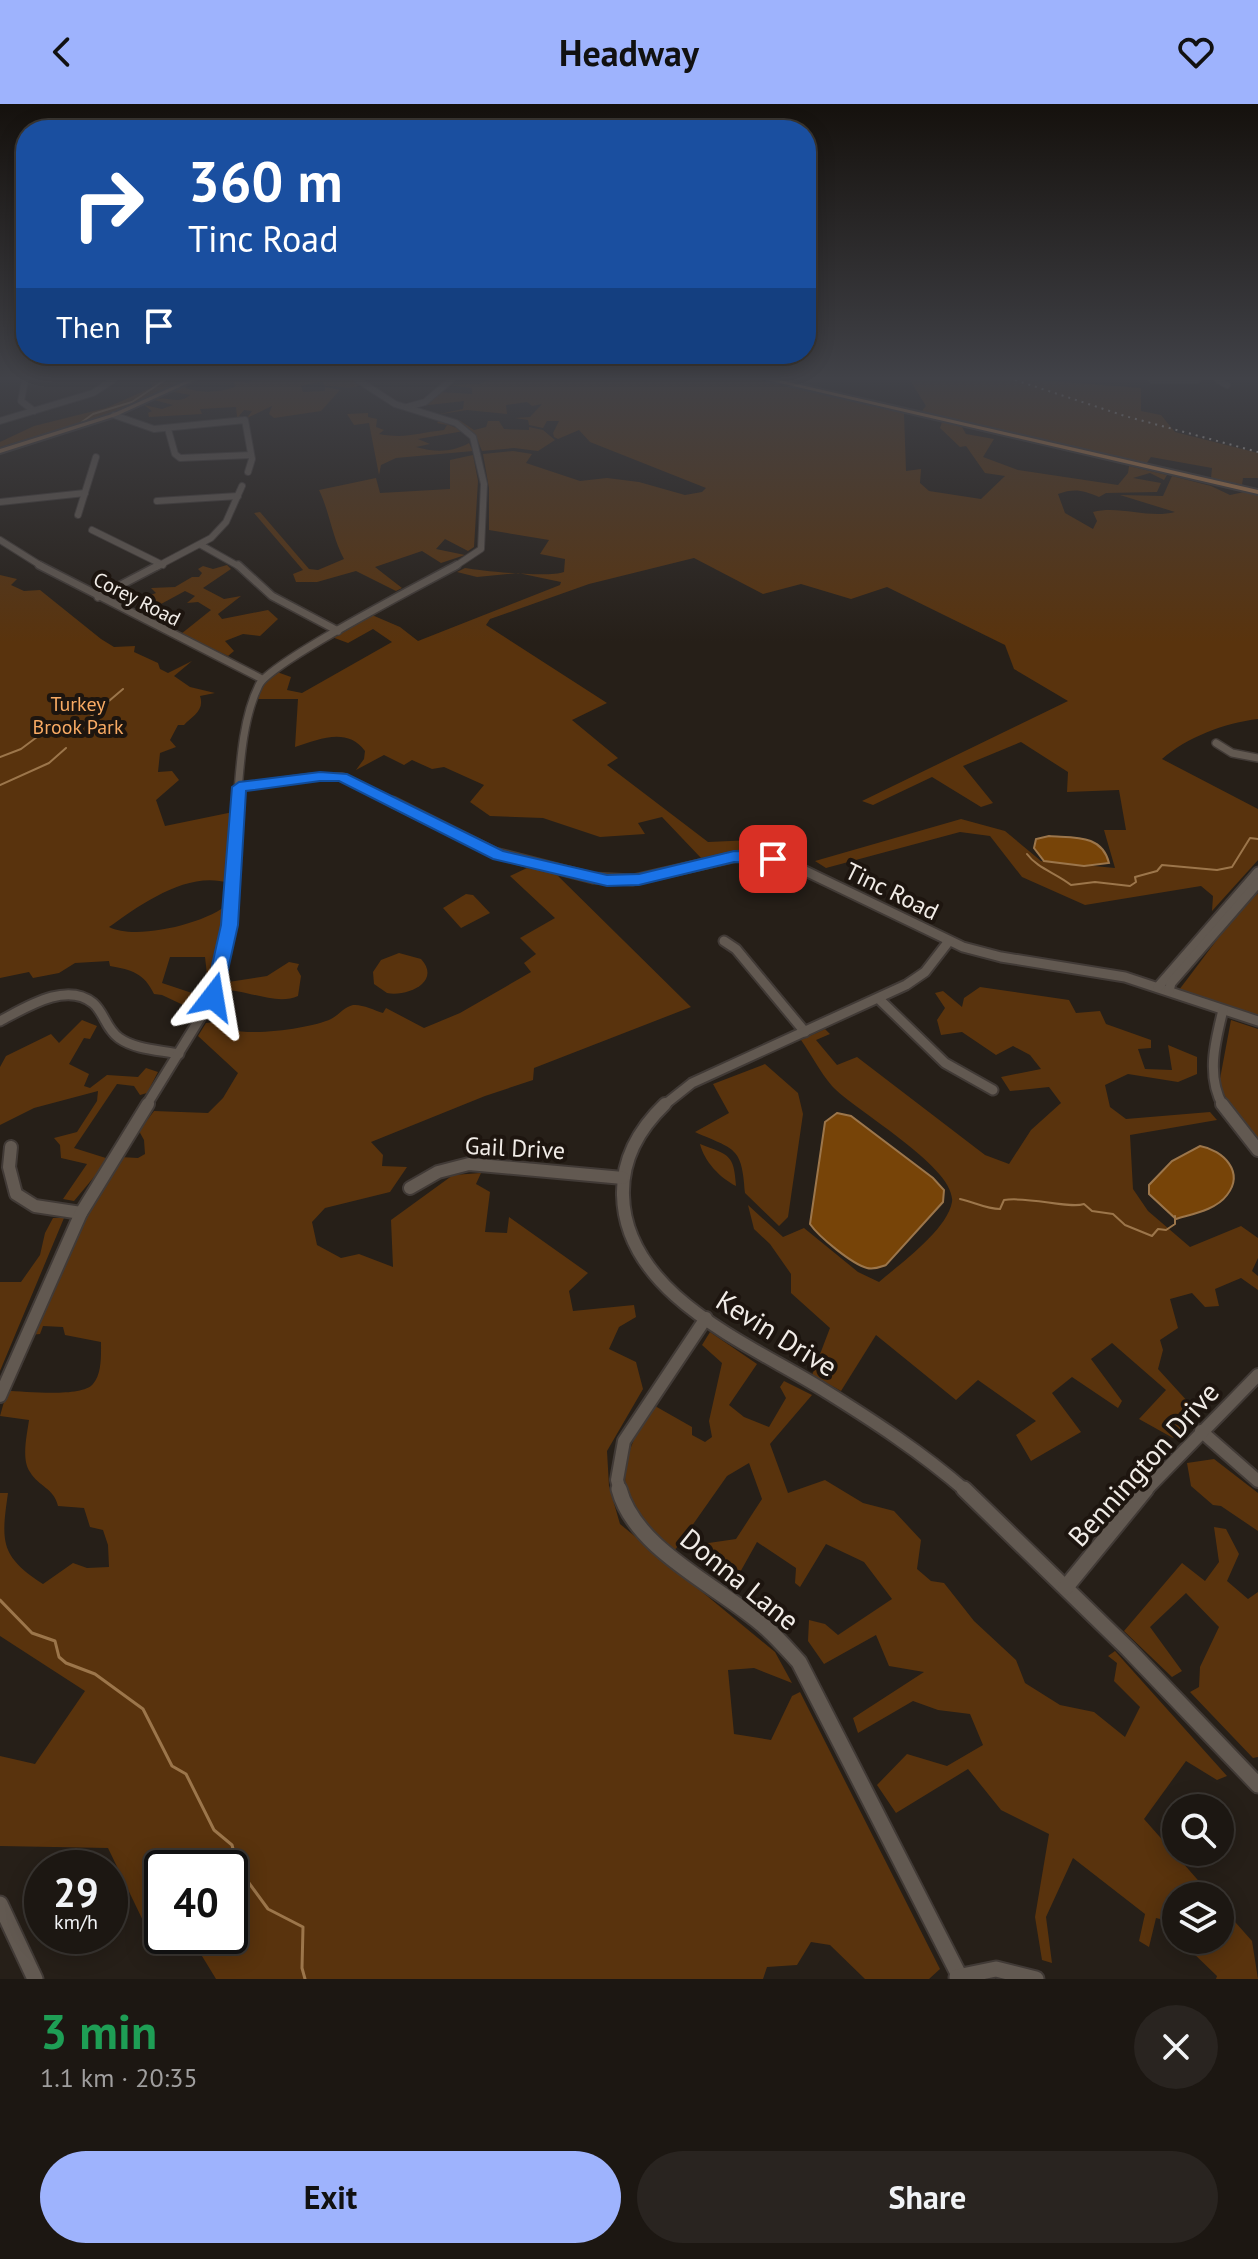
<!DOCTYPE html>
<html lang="en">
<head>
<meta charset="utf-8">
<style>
	:root { --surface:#1c1712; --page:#292420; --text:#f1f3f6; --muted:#a09f9f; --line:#3a3632; --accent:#9eb3fd }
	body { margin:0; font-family:"PT Sans",sans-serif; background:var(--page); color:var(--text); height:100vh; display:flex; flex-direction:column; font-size:30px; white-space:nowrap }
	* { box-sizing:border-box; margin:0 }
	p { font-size:26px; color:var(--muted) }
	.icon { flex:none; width:44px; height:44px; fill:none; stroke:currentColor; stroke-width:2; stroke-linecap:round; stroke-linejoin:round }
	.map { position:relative; height:1875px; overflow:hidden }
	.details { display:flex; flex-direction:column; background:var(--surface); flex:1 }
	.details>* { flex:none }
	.guide { position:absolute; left:16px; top:16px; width:800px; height:244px; border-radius:32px; box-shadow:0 4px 20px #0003,0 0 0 2px var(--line); background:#1a4fa0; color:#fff; overflow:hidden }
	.fabs { position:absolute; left:1162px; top:1690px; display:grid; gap:16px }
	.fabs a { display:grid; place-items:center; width:72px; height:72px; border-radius:50%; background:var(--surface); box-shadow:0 4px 20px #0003,0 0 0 2px var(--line); font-size:40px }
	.speed { position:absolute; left:24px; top:1746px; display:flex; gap:16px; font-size:40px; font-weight:700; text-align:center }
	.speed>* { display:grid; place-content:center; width:104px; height:104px; border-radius:50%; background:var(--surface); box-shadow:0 4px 20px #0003,0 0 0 2px var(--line); line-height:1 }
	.speed small { font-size:20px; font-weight:400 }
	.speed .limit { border:4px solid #111; border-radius:12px; background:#fff; color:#111 }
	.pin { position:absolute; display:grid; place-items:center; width:68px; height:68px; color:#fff; margin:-34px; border-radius:16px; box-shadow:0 4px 12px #0006 }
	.me { position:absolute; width:88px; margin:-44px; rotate:14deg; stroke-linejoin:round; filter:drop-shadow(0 0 6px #0008) }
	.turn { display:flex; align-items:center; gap:28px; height:168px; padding:0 40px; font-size:36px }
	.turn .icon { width:104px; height:104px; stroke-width:2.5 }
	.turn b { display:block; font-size:56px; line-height:68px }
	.then { display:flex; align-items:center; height:76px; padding:0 40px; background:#0003; gap:16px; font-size:30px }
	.round { display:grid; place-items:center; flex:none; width:84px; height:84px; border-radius:42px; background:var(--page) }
	.head { display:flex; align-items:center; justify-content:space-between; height:136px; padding:0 40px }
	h1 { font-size:48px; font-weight:800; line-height:60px; color:#1e9e55 }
	.button { display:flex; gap:16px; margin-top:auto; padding:16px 40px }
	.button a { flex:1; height:92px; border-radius:48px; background:var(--accent); color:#111; font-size:32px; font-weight:800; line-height:92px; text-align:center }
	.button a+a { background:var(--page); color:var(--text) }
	header { display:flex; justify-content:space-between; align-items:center; height:104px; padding:0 40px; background:var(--accent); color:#111; font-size:36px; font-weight:800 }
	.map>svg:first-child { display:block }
	.green { fill:#59330d; fill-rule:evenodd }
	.water { fill:#774408; stroke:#9c764b; stroke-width:2 }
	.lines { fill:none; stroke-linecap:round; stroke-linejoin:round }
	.stream-far1 { stroke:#9c764b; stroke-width:2 }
	.stream { stroke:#9c764b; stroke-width:3 }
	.minor-far4-casing { stroke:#413a36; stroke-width:8 }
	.minor-far3-casing { stroke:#413a36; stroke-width:10 }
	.minor-far2-casing { stroke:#413a36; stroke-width:13 }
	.minor-far1-casing { stroke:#413a36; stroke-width:16 }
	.minor-casing { stroke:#413a36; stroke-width:19 }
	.major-casing { stroke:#413a36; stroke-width:4 }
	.highway-casing { stroke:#413a36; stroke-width:4 }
	.minor-far4 { stroke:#625951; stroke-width:6 }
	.minor-far3 { stroke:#625951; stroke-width:7 }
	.minor-far2 { stroke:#625951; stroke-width:9 }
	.minor-far1 { stroke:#625951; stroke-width:12 }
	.minor { stroke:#625951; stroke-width:15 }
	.major { fill:#9c734e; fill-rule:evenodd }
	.highway { fill:#c2844c; fill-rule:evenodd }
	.rail { stroke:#d4cfca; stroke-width:2; stroke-dasharray:2 5; stroke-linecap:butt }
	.route { fill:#1a73e8; stroke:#114b97; stroke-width:2 }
	.labels { text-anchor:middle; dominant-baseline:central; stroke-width:8; stroke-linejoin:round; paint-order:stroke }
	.far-street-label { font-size:20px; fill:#f1ece7; stroke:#1d150f }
	.far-park-label { font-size:20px; fill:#f9ab64; stroke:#1d150f }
	.street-label { font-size:24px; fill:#f1ece7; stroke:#1d150f }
	.near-street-label { font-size:28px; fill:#f1ece7; stroke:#1d150f }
</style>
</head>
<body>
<header><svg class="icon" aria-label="back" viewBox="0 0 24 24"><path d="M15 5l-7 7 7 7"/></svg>Headway<svg class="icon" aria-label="heart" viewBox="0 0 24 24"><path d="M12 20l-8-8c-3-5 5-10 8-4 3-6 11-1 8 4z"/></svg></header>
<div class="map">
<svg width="1258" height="1875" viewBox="0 0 1258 1875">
	<rect width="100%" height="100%" fill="#261f18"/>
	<g class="green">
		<path d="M149,276H184L107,311L0,343V338L34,322L106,304L153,283Z"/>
		<path d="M196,276L185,284C200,289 220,289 235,283L234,277L248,279L252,276H354L362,280C351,287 338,281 325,282L322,277L301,282L303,288L325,287V283L340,286L321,307L274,314L269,310L272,302L247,314L252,307L244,306L239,312L241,313H237L236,303L200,305L202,310L149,313L148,309L152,307L144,301L162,305L173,301L154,296C167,291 178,302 190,291L174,288L161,291Z"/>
		<path d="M488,276H761L904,309L906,367L921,365L920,379L929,387L981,395L1005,372L985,369L966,342L960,343L940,324L942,318L962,323L966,330L994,335L983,353L1018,366L1118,381L1128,369L1129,362L1167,371L1164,376L1150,369L1133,374L1161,379L1157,388L1106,389L1099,393C1083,386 1074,384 1058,390L1065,409L1093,425L1097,417L1093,408C1120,401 1148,415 1175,408L1120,391L1163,392L1172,372L1211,382L1230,391L1244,388L1258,391V615C1225,619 1187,633 1162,655L1258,705V756L1212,807L1213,792L1201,782L1085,801L1022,773L990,732L960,728L826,764L815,757L961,715L1005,727L1041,757L1115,764L1104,726H1126L1119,686L1067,688L1068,668L1021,638L963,662L993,699L981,703L932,673L873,701L862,697L1068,597L1014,565L1005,541L887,483L851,495L801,480L763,490L694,454L589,480L490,515L486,521L607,599L572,616L618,654L607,661L708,738L753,736L750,744L701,754L662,713L638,719L645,730L600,733L543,714L490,712L470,698L484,681L444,663L432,665L412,656L404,661L384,651L356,666L364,655L365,647C347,623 320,635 295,643L298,595H258L263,580L277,568L291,573L287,586L302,589L392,538L373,525L348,539L332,533L372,511L400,523L418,537L560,481L561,478L518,469L477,473L457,468L465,464C483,467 549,474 564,468L565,455L540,450L549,436L489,426V384L483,350L513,347L532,350L526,359L580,377L607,374L639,378L685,391L702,388L706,384L590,338L579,326L558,335L554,333L553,329L559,317H547L543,324L529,321L528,316L515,314L530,313L542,300L532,302L527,298L506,301L507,310L467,306L435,311L463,305L464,297L411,303L430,298L440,288L472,290V284L447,281L480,280Z"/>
		<path d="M910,276H1037L1141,284V307L1161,311L1175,328L1258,349V374H1243L1242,381L1211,374L1212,364L1151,353L1146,360L921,308L926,302Z"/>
		<path d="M368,309V313L377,315L376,323L384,326L379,330C406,335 417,329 444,326L447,321L437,319L439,317L464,327L418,335L430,340L416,343C434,348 451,349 469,339L473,347L396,354L381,361L379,371L369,319L354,321L347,310Z"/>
		<path d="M459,316L474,326L486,323L488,317H499L504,325L529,326V323L543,326L555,336L538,347L514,344L482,347L475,330L456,317Z"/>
		<path d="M473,351L478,377L474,443L468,447L445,435L436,445L465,451L441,459L422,447L375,463L402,484L396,487L356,467L317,478H296L293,470L303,466L254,409L260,408L309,465L318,466L344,455C332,433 330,409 319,386L376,374L380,389L450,385V356Z"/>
		<path d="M227,461L231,465L203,484L224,495L241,492L218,510L222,515L268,506L278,515L260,532L243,530L225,537L234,547L228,552L181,530L211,506L198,498L187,499L195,492L185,487L150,506H144L147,499L142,494L156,489L151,484L175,483L192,473H199L202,469L198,465L203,462L213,465Z"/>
		<path d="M0,471L17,475L11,481L24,487L40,486L101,535L114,543L135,542L134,548L158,559L160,565L168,569L192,557L174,572L190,583L215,589L200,592C205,607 192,612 184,621H178L170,636L176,643L160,649L158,668L172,667L179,676L156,696L165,722L233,708L229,779C188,766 141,800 109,823C136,837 207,819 228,800L212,878L208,879L205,853H170L162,879L207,894L196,907L162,891L154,890C144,869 132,866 110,862L109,857L75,859L59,869L33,874L29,868L0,874Z"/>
		<path d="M527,764L555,769L691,903L534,964L533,976L485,992L371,1038L383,1051L382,1062L407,1063L390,1088L325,1104L312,1118L317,1141L341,1154L359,1150L393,1163L391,1116L453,1071L481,1069L476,1080L490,1088L485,1128L507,1129L509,1113L588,1169L569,1187L573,1207L634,1201L636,1213L619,1223L609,1245L636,1258L643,1285L607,1347L609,1382L620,1420L775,1548L792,1579L754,1564L728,1566L734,1630L771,1636L792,1592L800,1588L940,1865L929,1875H865L830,1841L811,1838L797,1861L767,1863L763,1875H216L202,1852H160L108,1744L0,1742V1652L35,1660L85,1587L0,1532V1389H8C1,1438 0,1452 43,1480L73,1459L87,1464L109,1463L108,1441L103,1426L90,1423L84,1404L58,1402C54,1384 39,1383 30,1368C21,1355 27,1331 29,1316L0,1312L7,1287C26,1287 81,1294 93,1280C102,1270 101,1251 101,1238L65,1231L63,1223L43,1222L40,1230L30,1231L86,1105L120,1053L138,1054L145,1050L144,1036L139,1027L154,1007L208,1009L223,994L238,969L198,932L206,919L215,918C230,937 310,925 331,915C339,911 344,903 353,901C362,900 374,906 383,909L386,904L424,924L460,909L531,868L524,859L536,850L520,834L555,814L510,772ZM162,1764H230V1832H162Z"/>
		<path d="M1258,789V912L1179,886L1231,817Z"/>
		<path d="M466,790L473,791L490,809L461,824L443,804Z"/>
		<path d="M399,849L421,855C442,878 407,893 387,889L374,880L373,868L381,856Z"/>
		<path d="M289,858L299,860L297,865L301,872L298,892C276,902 246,885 222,886V879L267,872Z"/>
		<path d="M980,883L1069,896L1076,909L1100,907L1106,920L1151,936V944L1138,945L1145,965L1172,966L1168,941L1197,953V970L1178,978L1128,970L1105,981L1110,1003L1126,1015L1210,1008L1217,1016L1130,1031L1133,1085L1148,1107L1190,1143L1241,1122L1258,1134V1154L1252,1167L1258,1172V1186L1241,1174L1215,1185L1219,1202L1205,1203L1192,1189L1170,1195L1178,1224L1160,1236L1163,1246L1158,1265L1199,1310L1173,1334L1139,1315L1166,1286L1112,1239L1091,1255L1122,1297L1118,1304L1072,1273L1052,1289L1081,1328L1031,1357L1016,1331L1036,1317L978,1276L956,1296L876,1231L841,1287L812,1271L830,1224L791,1189V1170L770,1140L754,1125L748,1101L783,1133L804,1124L858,1168L879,1178C901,1159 947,1126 952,1098C957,1064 854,1006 832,982C820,968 811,950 801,936L825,925L830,930L816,936L837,961L857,953L985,1051L1009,1060L1031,1026L1061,999L1049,983L1010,987L1001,973L1041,965L1030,951L1013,942L996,951L962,928L941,931L937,916L945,904L935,889L943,887L962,903L964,894Z"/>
		<path d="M82,916L97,922L90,935L84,934L69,960L89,970L84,982L90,984L107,971L138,973L146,964L158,968L147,989L140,991L134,982L117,980L74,1044L109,1055L74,1097L63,1095L87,1060L61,1054L60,1041L54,1034L77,1028L97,997L98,987L34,1004L0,1021V963L6,952L51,930L59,939Z"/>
		<path d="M1231,916L1258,925V1037L1232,1006L1219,980Z"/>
		<path d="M765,960L798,989L803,1010L788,1113L779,1122L745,1089C742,1042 735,1046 695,1028L729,1009L713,980Z"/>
		<path d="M700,1040C729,1051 734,1050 736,1082C720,1074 704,1057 700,1040Z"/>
		<path d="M53,1114H64L0,1267V1178H21L40,1151L45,1129Z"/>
		<path d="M710,1228L757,1260L729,1301L744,1313L769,1323L786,1294L780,1283L784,1277L812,1291L770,1340L788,1389L825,1376L863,1399L894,1407L921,1436L917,1465L931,1477L944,1479L974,1517L1016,1556L1025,1579L1060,1601L1094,1608L1125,1633L1140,1603L1114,1577L1117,1559L1108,1552L1115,1547L1227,1672L1217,1676L1186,1657L1144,1715L1212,1792H1176V1819L1156,1814L1149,1843L1139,1837L1145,1810L1073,1754L1046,1813L1052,1859L1042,1856L1035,1813L1049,1730L1001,1706L968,1665L896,1709L877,1681L907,1650L947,1662L983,1641L970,1610L938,1606L913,1597L858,1629L853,1614L924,1568L889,1562L876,1531L824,1560L808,1537L809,1516L825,1520L838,1531L892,1495L864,1458L826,1440L800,1483L795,1479L796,1464L757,1438L734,1479L694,1452L695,1441L736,1435L762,1395L749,1359L727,1372L675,1446C663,1435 648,1425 638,1412C611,1378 631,1331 655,1302L692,1323V1331L705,1338L712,1333L709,1317L722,1259L702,1241Z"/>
		<path d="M1214,1355L1258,1389V1427L1221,1402L1213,1401L1191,1382L1187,1359Z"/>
		<path d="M1214,1423L1226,1425L1239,1450L1227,1477L1248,1495L1258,1488V1653L1253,1654L1190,1588L1199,1583L1200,1563L1219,1523L1186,1489L1150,1523L1182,1567L1172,1573L1124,1527L1182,1459L1205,1477L1219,1458Z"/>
		<path d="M1220,1801L1252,1837L1258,1875H1216L1217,1872L1188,1844L1187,1836H1220Z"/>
	</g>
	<g class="water">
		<path d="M1049,732C1074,734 1102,730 1109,759L1084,762L1044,757L1034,744L1036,735Z"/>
		<path d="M837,1009L851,1012L933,1074L944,1086L943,1098L886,1161C880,1163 874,1166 867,1164C852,1160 819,1133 810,1120L825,1018Z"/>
		<path d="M1200,1042C1223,1046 1245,1068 1227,1091C1216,1106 1192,1110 1176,1115L1149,1090V1081L1172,1057Z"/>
	</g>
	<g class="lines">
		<g class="stream-far1">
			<path d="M82,318L93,310L132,298L165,276"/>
			<path d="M0,653L21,645L37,633L75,626L123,585"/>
			<path d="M0,681L49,659L66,644"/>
			<path d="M1027,750C1037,764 1056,769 1071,781L1095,778L1130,782L1136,778L1135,773L1157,767L1162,761L1217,766L1232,763L1250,734L1258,735"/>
			<path d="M960,1095C974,1098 986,1105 1000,1105L1004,1096C1030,1092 1068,1105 1084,1100L1092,1107L1113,1110L1125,1121L1152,1132L1158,1125L1166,1126L1175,1120V1112"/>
		</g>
		<path class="stream" d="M0,1496L32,1529L55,1537L59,1553L66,1559L95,1570L143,1605L172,1662L186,1670L214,1726L232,1741L238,1764L268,1805L303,1823L302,1864L305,1875"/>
		<g class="minor-far4-casing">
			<g id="minor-far4">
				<path d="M25,276L21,297L34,307"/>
				<path d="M358,276L395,300L456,319L473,333L484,380L481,445L454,463"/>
				<path d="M1152,276H1197"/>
				<path d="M1218,276L1227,281"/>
				<path d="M407,303L425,298L451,276"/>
				<path d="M114,311L154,325L245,316L252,355L248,368"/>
				<path d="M0,317L93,289L113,276"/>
				<path d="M168,325L175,350L180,354L251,351"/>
				<path d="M157,397L238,392"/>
				<path d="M0,398L85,389"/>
				<path d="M78,411L96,353"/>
				<path d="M92,426L163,461"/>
				<path d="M0,436L43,463"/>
				<path d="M201,441L240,463"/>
				<path d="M156,463L211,434L226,418L242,382"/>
			</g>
		</g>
		<g class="minor-far3-casing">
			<g id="minor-far3">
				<path d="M39,461L262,575"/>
				<path d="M238,461L272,492L338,527"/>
				<path d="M98,493L159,461"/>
				<path d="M1216,639L1232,649L1258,654"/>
				<path d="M239,683L314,673H342L397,700"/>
				<path d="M237,700C240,663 242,615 259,581C270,558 426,478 457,461"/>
			</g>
		</g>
		<g class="minor-far2-casing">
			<g id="minor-far2">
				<path d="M393,698L495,749L593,774L633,776L738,752L764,753L797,763L963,843L1001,853L1125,873L1258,917"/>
				<path d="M724,837L736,845L805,928"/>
				<path d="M1158,883L1258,768"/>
				<path d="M1169,887L1171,879L1258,779"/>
				<path d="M879,895L945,959L993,986"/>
				<path d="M0,917C25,904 66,877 93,899C104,908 106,925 119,934C136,946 160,946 179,950"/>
				<path d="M146,1002L213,893L229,821L237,698"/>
				<path d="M663,1002L692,979L906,881L925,868L949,837"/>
				<path d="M1223,1002C1206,972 1215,938 1223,906"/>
			</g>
		</g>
		<g class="minor-far1-casing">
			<g id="minor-far1">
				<path d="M665,1000C639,1025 622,1054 623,1091C625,1191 750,1240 822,1285C872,1316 921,1348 966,1387"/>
				<path d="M1222,1000L1258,1046"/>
				<path d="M11,1043L9,1063L16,1090L35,1102L81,1109"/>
				<path d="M410,1084L438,1068L469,1060L623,1074"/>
				<path d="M0,1292L81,1109L148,1000"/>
				<path d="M1201,1327L1258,1377"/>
				<path d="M620,1387L617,1376L624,1337L706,1214"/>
				<path d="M1145,1387L1258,1271"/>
			</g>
		</g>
		<g class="minor-casing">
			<g id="minor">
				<path d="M619,1385C635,1446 719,1482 764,1522C777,1533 788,1546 799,1558L959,1871"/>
				<path d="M964,1385L1128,1545L1258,1681"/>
				<path d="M1066,1483L1146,1385"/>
				<path d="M0,1800L35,1875"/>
				<path d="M957,1873L996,1865L1036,1875"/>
			</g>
		</g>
		<g class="major-casing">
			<path id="major" d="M188,276H195L116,312L0,349V345L112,310Z"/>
		</g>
		<g class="highway-casing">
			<path id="highway" d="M767,276H779L1258,386V390Z"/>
		</g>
		<use href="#minor-far4" class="minor-far4"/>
		<use href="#minor-far3" class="minor-far3"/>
		<use href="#minor-far2" class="minor-far2"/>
		<use href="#minor-far1" class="minor-far1"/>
		<use href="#minor" class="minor"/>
		<use href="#major" class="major"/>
		<use href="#highway" class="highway"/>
		<path class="rail" d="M1015,276L1125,312L1258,348"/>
	</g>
	<linearGradient id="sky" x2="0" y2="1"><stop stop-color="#15110d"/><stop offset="0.51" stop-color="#414248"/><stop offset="1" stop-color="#414248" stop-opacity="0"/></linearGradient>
	<rect width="1258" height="538" fill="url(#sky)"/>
	<path class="route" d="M320,668L347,670L503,747L607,771L639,770L734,747L773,749L781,755L773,760L734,758L639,781L607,782L493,755L339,677H320L246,687L238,821L222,893L213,900L207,898L205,893L221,821L232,683L239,678Z"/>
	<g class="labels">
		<g class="far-street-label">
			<text transform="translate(137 495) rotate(27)">Corey Road</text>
		</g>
		<g class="far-park-label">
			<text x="78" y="600">Turkey<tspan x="78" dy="23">Brook Park</tspan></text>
		</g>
		<g class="street-label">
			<text transform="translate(892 787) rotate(26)">Tinc Road</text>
			<text transform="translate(515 1044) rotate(3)">Gail Drive</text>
		</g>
		<g class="near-street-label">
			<text transform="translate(777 1229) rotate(32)">Kevin Drive</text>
			<text transform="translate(1143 1360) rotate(-48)">Bennington Drive</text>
			<text transform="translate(740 1475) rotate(39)">Donna Lane</text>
		</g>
	</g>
</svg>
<div class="fabs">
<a><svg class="icon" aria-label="search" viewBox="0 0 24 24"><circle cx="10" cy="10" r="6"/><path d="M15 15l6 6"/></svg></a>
<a><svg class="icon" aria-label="layers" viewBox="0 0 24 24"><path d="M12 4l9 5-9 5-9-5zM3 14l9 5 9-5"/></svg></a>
</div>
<div class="speed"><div>29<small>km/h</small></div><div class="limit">40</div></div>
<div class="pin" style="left:773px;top:755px;background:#d93025"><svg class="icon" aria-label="arrive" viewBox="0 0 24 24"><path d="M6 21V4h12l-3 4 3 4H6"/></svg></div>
<svg class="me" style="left:213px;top:893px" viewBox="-20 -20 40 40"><path d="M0-17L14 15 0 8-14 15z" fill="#1a73e8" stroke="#fff" stroke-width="4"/></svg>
<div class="guide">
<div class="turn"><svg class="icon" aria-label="right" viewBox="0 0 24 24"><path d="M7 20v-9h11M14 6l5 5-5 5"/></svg><div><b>360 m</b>Tinc Road</div></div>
<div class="then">Then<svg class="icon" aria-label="arrive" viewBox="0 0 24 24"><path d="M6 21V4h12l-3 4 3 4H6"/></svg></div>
</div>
</div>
<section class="details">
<div class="head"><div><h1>3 min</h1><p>1.1 km · 20:35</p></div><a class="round"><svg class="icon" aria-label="close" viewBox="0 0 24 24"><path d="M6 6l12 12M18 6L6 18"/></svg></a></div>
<div class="button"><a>Exit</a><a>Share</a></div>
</section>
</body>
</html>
